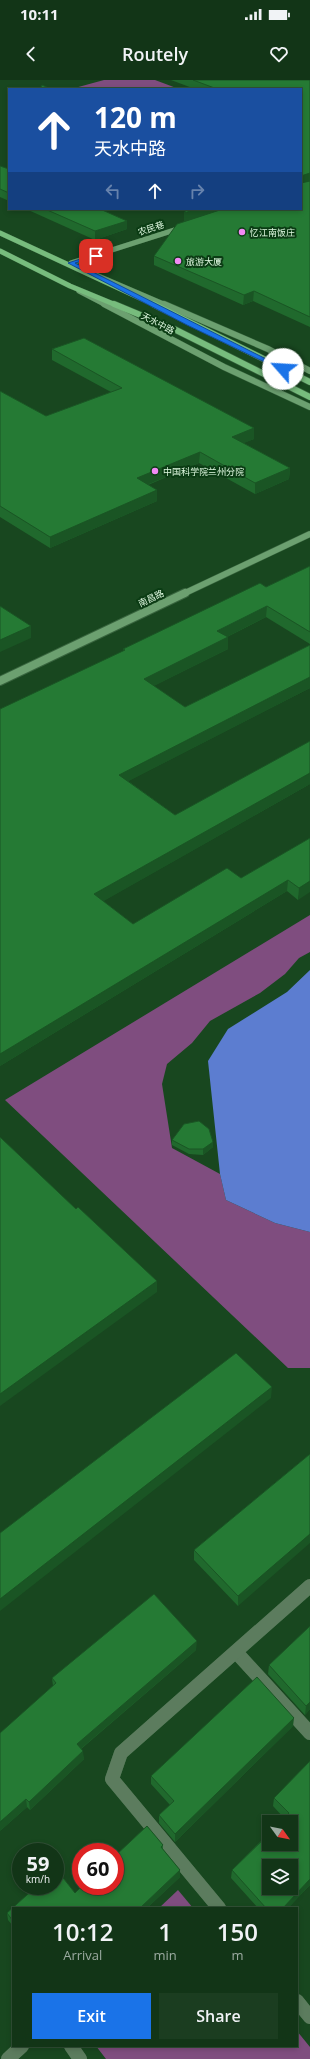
<!DOCTYPE html>
<html lang="en">
<head>
<meta charset="utf-8">
<style>
	:root { --surface:#123517; --page:#1b3d20; --text:#f1f3f6; --muted:#9caba1; --line:#315036; --accent:#1a73e8 }
	body { margin:0; font-family:"Open Sans","Noto Sans SC",sans-serif; background:var(--page); color:var(--text); height:100vh; display:flex; flex-direction:column; font-size:15px; white-space:nowrap }
	* { box-sizing:border-box; margin:0 }
	p { font-size:13px; color:var(--muted) }
	.icon { flex:none; width:22px; height:22px; fill:none; stroke:currentColor; stroke-width:2; stroke-linecap:round; stroke-linejoin:round }
	.map { position:relative; flex:1; overflow:hidden }
	.sheet { position:absolute; left:12px; top:1827px; width:286px; height:140px; display:flex; flex-direction:column; background:var(--surface); border-radius:0px; box-shadow:0 2px 6px #0003,0 0 0 1px var(--line) }
	.sheet>* { flex:none }
	.hud { position:absolute; left:8px; top:8px; width:294px; height:122px; border-radius:0px; box-shadow:0 2px 6px #0003,0 0 0 1px var(--line); background:#1a4fa0; color:#fff; overflow:hidden }
	.needle { width:26px; rotate:123deg }
	.fabs { position:absolute; left:262px; top:1735px; display:grid; gap:8px }
	.fabs a { display:grid; place-items:center; width:36px; height:36px; border-radius:0px; background:var(--surface); box-shadow:0 2px 6px #0003,0 0 0 1px var(--line); font-size:20px }
	.speed { position:absolute; left:12px; top:1763px; display:flex; gap:8px; font-size:20px; font-weight:700; text-align:center }
	.speed>* { display:grid; place-content:center; width:52px; height:52px; border-radius:50%; background:var(--surface); box-shadow:0 2px 6px #0003,0 0 0 1px var(--line); line-height:1 }
	.speed small { font-size:10px; font-weight:400 }
	.speed .limit { border:6px solid #d22; background:#fff; color:#111 }
	.pin { position:absolute; display:grid; place-items:center; width:34px; height:34px; color:#fff; margin:-17px; border-radius:8px; box-shadow:0 2px 6px #0006 }
	.me { position:absolute; width:44px; margin:-22px; rotate:296deg; stroke-linejoin:round; filter:drop-shadow(0 0 3px #0008) }
	.turn { display:flex; align-items:center; gap:14px; height:84px; padding:0 20px; font-size:18px }
	.turn .icon { width:52px; height:52px; stroke-width:2.5 }
	.turn b { display:block; font-size:28px; line-height:34px }
	.lanes { display:flex; align-items:center; height:38px; padding:0 20px; background:#0003; justify-content:center; gap:20px; direction:ltr }
	.lanes .off { opacity:.35 }
	.eta { display:flex; justify-content:space-evenly; align-items:center; height:68px; text-align:center }
	.eta b { font-size:24px; font-weight:600; line-height:28px }
	.button { display:flex; gap:8px; margin-top:auto; padding:8px 20px }
	.button a { flex:1; height:46px; border-radius:0px; background:var(--accent); color:#fff; font-size:16px; font-weight:600; line-height:46px; text-align:center }
	.button a+a { background:var(--page); color:var(--text) }
	.status { display:flex; justify-content:space-between; align-items:center; height:28px; padding:0 20px; background:var(--surface); direction:ltr }
	.status svg { height:11px; fill:currentColor }
	header { display:flex; justify-content:space-between; align-items:center; height:52px; padding:0 20px; background:var(--surface); font-size:18px; font-weight:600 }
	.map>svg:first-child { display:block }
	.green { fill:#7f4d7f }
	.water { fill:#5c7dd0 }
	.lines { fill:none; stroke-linecap:round; stroke-linejoin:round }
	.street-casing { stroke:#38643e; stroke-width:14 }
	.secondary-far2-casing { stroke:#38643e; stroke-width:5.5 }
	.secondary-far1-casing { stroke:#38643e; stroke-width:7 }
	.secondary-casing { stroke:#38643e; stroke-width:10 }
	.primary-far1-casing { stroke:#38643e; stroke-width:5.5 }
	.primary-casing { stroke:#38643e; stroke-width:7 }
	.street { stroke:#5c7c5e; stroke-width:14 }
	.secondary-far2 { stroke:#6ca070; stroke-width:5 }
	.secondary-far1 { stroke:#6ca070; stroke-width:6 }
	.secondary { stroke:#6ca070; stroke-width:8 }
	.primary-far1 { stroke:#77bc7d; stroke-width:5 }
	.primary { stroke:#77bc7d; stroke-width:6 }
	.wall { fill:#20692d }
	.shaded-wall { fill:#1a5524 }
	.building { fill:#257a34; stroke:#1a5524; fill-rule:evenodd }
	.route { fill:#1a73e8; stroke:#114b97 }
	.poi-dot { fill:#f18af4; stroke:#0b3c14; stroke-width:1.5 }
	.labels { text-anchor:middle; dominant-baseline:central; stroke-width:4; stroke-linejoin:round; paint-order:stroke }
	.far-street-label { font-size:9px; fill:#e1fae2; stroke:#0b3c14 }
	.far-poi-label { font-size:9px; fill:#e1fae2; stroke:#0b3c14; text-anchor:start }
</style>
</head>
<body>
<div class="status"><b>10:11</b><svg viewBox="0 0 49 12"><path d="M0 12V9h3v3zM5 12V6h3v6zM10 12V3h3v9zM15 12V0h3v12zM26 1h20v11H26zM47 4h2v5h-2z"/></svg></div>
<header><svg class="icon" aria-label="back" viewBox="0 0 24 24"><path d="M15 5l-7 7 7 7"/></svg>Routely<svg class="icon" aria-label="heart" viewBox="0 0 24 24"><path d="M12 20l-8-8c-3-5 5-10 8-4 3-6 11-1 8 4z"/></svg></header>
<div class="map">
<svg width="310" height="1979" viewBox="0 0 310 1979">
	<rect width="100%" height="100%" fill="#18471f"/>
	<g class="green">
		<path d="M104,0H155L179,9H71Z"/>
		<path d="M310,835V872L299,878L285,894L260,913L210,941L192,963L167,984L162,1004L172,1068L220,1094L226,1120L275,1143L310,1152V1288H288L5,1020Z"/>
		<path d="M178,1810L193,1828H159Z"/>
		<path d="M297,1951L310,1967V1979H106L96,1966H297Z"/>
	</g>
	<path class="water" d="M310,890V1152L275,1143L226,1120L220,1094L208,981L228,949L287,912Z"/>
	<g class="lines">
		<g class="street-casing">
			<g id="street">
				<path d="M236,1572L310,1653"/>
				<path d="M219,1828L112,1699L121,1673L310,1506"/>
				<path d="M297,1921L310,1937"/>
				<path d="M71,1966L80,1979"/>
				<path d="M8,1979L22,1966"/>
			</g>
		</g>
		<g class="secondary-far2-casing">
			<g id="secondary-far2">
				<path d="M71,183L184,147"/>
				<path d="M96,195L166,225"/>
				<path d="M79,211L106,225"/>
			</g>
		</g>
		<g class="secondary-far1-casing">
			<g id="secondary-far1">
				<path d="M104,224L224,287L310,327"/>
				<path d="M164,224L268,269L310,291"/>
				<path d="M183,514L310,454"/>
			</g>
		</g>
		<g class="secondary-casing">
			<path id="secondary" d="M0,601L185,513"/>
		</g>
		<g class="primary-far1-casing">
			<g id="primary-far1">
				<path d="M0,153L155,225"/>
				<path d="M0,171L70,206L116,225"/>
			</g>
		</g>
		<g class="primary-casing">
			<g id="primary">
				<path d="M114,224L174,249L310,317"/>
				<path d="M153,224L310,302"/>
			</g>
		</g>
		<use href="#street" class="street"/>
		<use href="#secondary-far2" class="secondary-far2"/>
		<use href="#secondary-far1" class="secondary-far1"/>
		<use href="#secondary" class="secondary"/>
		<use href="#primary-far1" class="primary-far1"/>
		<use href="#primary" class="primary"/>
	</g>
	<g class="wall">
		<path d="M171,0H310V247L253,221L243,225L154,185V176L301,129V9H195Z"/>
		<path d="M0,86L9,89V121L0,117Z"/>
		<path d="M26,129H100L127,149L95,160Z"/>
		<path d="M52,269L254,348V359L243,363L290,388L289,399L255,414L199,383L148,405L157,421L50,468L0,437V311L46,336L111,312L52,280Z"/>
		<path d="M310,486V564L266,537L227,557L228,569L153,606L185,627L310,565V608L128,701L175,735L310,704L103,821L133,844L241,798L310,758L298,820L287,811L0,986L124,571L123,569L266,507Z"/>
		<path d="M172,1060L213,1067L203,1075L189,1074L172,1065Z"/>
		<path d="M310,1374L238,1526L194,1480V1470Z"/>
		<path d="M196,1570L81,1669L84,1679L30,1730L27,1727L0,1751L53,1606L52,1598Z"/>
		<path d="M269,1585L310,1629L305,1635L268,1594Z"/>
		<path d="M293,1646L175,1762L159,1743V1735L170,1725L151,1704V1696Z"/>
		<path d="M310,1681V1805L288,1828H258L231,1798L232,1790L284,1738L273,1726L274,1718Z"/>
		<path d="M147,1746L163,1765V1769L180,1790V1797L147,1828H13V1846L8,1840L7,1833L37,1806H55V1790L56,1789L75,1813L82,1806H115V1776Z"/>
	</g>
	<g class="shaded-wall">
		<path d="M310,93V101L301,104V96Z"/>
		<path d="M197,129H224L184,142V133Z"/>
		<path d="M127,141V149L95,160V151Z"/>
		<path d="M254,211L253,221L243,225L244,215Z"/>
		<path d="M254,348V359L232,368V357Z"/>
		<path d="M200,372L199,383L137,409V398Z"/>
		<path d="M290,388L289,399L255,414V403Z"/>
		<path d="M157,410V421L50,468V457Z"/>
		<path d="M267,526L266,537L217,562V551Z"/>
		<path d="M31,546V558L0,572V560Z"/>
		<path d="M228,557V569L144,611V599Z"/>
		<path d="M310,597V608L119,706V695Z"/>
		<path d="M310,693V704L95,826L94,814Z"/>
		<path d="M288,800L287,811L0,986V974Z"/>
		<path d="M310,801V812L298,820L299,808Z"/>
		<path d="M213,1062V1067L203,1075V1069Z"/>
		<path d="M157,1201V1212L0,1326V1314Z"/>
		<path d="M272,1307L271,1318L0,1531V1519Z"/>
		<path d="M310,1454V1463L238,1526V1516Z"/>
		<path d="M197,1561L196,1570L77,1672V1664Z"/>
		<path d="M310,1622V1629L305,1635L306,1626Z"/>
		<path d="M294,1638L293,1646L175,1762V1754Z"/>
		<path d="M83,1671L84,1679L30,1730L29,1722Z"/>
		<path d="M26,1719L27,1727L0,1751V1742Z"/>
		<path d="M180,1790V1797L147,1828H140Z"/>
		<path d="M310,1799V1805L288,1828H283Z"/>
	</g>
	<g class="building">
		<path d="M193,0H310V93L301,96V9H217Z"/>
		<path d="M42,5L51,9H40Z"/>
		<path d="M0,86L9,89V113L0,109Z"/>
		<path d="M310,101V237L254,211L244,215L154,176L177,144L223,129H301V103Z"/>
		<path d="M45,129H100L127,141L95,151Z"/>
		<path d="M187,129H197L184,133Z"/>
		<path d="M84,258L254,348L232,357L290,388L255,403L200,372L137,398L157,410L50,457L0,426V311L46,336L122,308L52,269Z"/>
		<path d="M310,486V552L267,526L217,551L228,557L144,599L185,627L310,565V597L119,695L175,735L310,661V693L94,814L133,844L227,788L241,798L310,758V801L299,808L288,800L0,974V629L125,570L123,569L260,503L266,507Z"/>
		<path d="M0,526L31,546L0,560Z"/>
		<path d="M199,1041L209,1049L213,1062L203,1069H189L172,1060L184,1044Z"/>
		<path d="M0,1057L76,1129L78,1127L157,1201L0,1314Z"/>
		<path d="M236,1273L272,1307L0,1519V1453Z"/>
		<path d="M310,1374V1454L238,1516L194,1470Z"/>
		<path d="M154,1514L197,1561L77,1664L83,1671L29,1722L26,1719L0,1742V1653L56,1603L52,1598Z"/>
		<path d="M310,1546V1622L306,1626L269,1585Z"/>
		<path d="M257,1597L294,1638L175,1754L159,1735L174,1721L151,1696Z"/>
		<path d="M310,1681V1799L283,1828H266L232,1790L269,1754V1764H291V1742H281L289,1733L274,1718ZM269,1786H291V1808H269Z"/>
		<path d="M147,1746L163,1765L161,1767L180,1790L140,1828H13V1841L7,1833L37,1806H55V1790L56,1789L75,1813L82,1806H115V1776Z"/>
	</g>
	<path class="route" d="M96,174L97,177L75,183L286,289L281,290L187,245L68,183Z"/>
	<g class="poi-dot">
		<circle cx="242" cy="152" r="4"/>
		<circle cx="178" cy="181" r="4"/>
		<circle cx="155" cy="391" r="4"/>
	</g>
	<g class="labels">
		<g class="far-street-label">
			<text transform="translate(151 148) rotate(-18)">农民巷</text>
			<text transform="translate(158 243) rotate(28)">天水中路</text>
			<text transform="translate(151 518) rotate(-25)">南昌路</text>
		</g>
		<g class="far-poi-label">
			<text x="250" y="152">忆江南饭庄</text>
			<text x="186" y="181">旅游大厦</text>
			<text x="163" y="391">中国科学院兰州分院</text>
		</g>
	</g>
</svg>
<div class="fabs">
<a><svg class="needle" viewBox="-14 -14 28 28"><path d="M0-13l5 13h-10z" fill="#e53935"/><path d="M0 13l5-13h-10z" fill="#9caba1"/></svg></a>
<a><svg class="icon" aria-label="layers" viewBox="0 0 24 24"><path d="M12 4l9 5-9 5-9-5zM3 14l9 5 9-5"/></svg></a>
</div>
<div class="speed"><div>59<small>km/h</small></div><div class="limit">60</div></div>
<div class="pin" style="left:96px;top:176px;background:#d93025"><svg class="icon" aria-label="arrive" viewBox="0 0 24 24"><path d="M6 21V4h12l-3 4 3 4H6"/></svg></div>
<svg class="me" style="left:283px;top:289px" viewBox="-20 -20 40 40"><circle r="19" fill="#fff"/><path d="M0-13L10 11 0 6-10 11z" fill="#1a73e8"/></svg>
<div class="hud">
<div class="turn"><svg class="icon" aria-label="ahead" viewBox="0 0 24 24"><path d="M12 20V5M6 11l6-6 6 6"/></svg><div><b>120 m</b>天水中路</div></div>
<div class="lanes"><svg class="icon off" aria-label="left" viewBox="0 0 24 24"><path d="M17 20v-9H6M10 6l-5 5 5 5"/></svg><svg class="icon" aria-label="ahead" viewBox="0 0 24 24"><path d="M12 20V5M6 11l6-6 6 6"/></svg><svg class="icon off" aria-label="right" viewBox="0 0 24 24"><path d="M7 20v-9h11M14 6l5 5-5 5"/></svg></div>
</div>
<section class="sheet">
<div class="eta">
<div><b>10:12</b><p>Arrival</p></div>
<div><b>1</b><p>min</p></div>
<div><b>150</b><p>m</p></div>
</div>
<div class="button"><a>Exit</a><a>Share</a></div>
</section>
</div>
</body>
</html>
